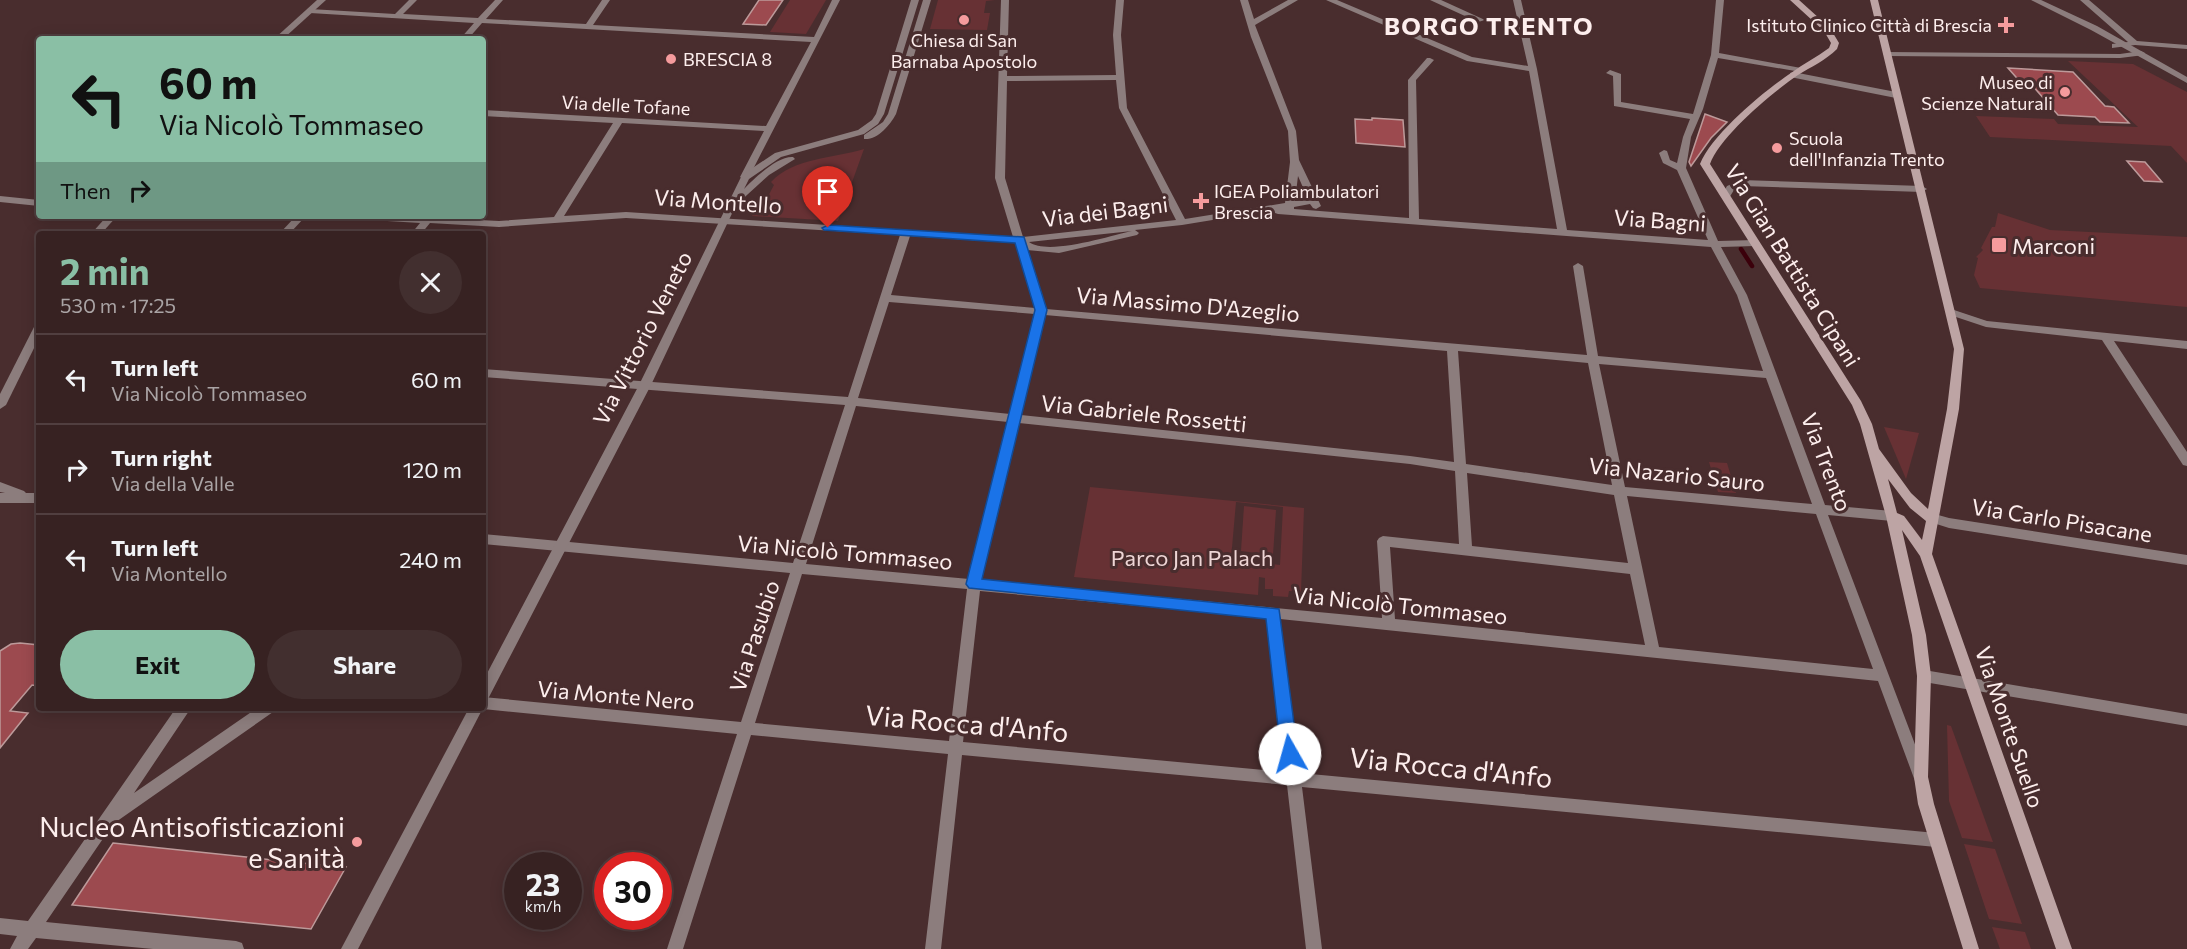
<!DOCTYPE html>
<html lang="en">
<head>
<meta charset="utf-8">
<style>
	:root { --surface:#372222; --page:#422f2f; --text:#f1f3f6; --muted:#aaa4a5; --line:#513f40; --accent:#8abfa5 }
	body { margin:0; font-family:Commissioner,sans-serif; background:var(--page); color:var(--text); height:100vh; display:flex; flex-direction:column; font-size:22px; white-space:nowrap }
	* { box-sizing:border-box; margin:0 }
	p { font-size:20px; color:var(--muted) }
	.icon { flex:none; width:33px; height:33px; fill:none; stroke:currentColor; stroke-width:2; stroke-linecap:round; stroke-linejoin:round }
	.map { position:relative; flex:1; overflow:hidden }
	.side { position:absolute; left:36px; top:231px; width:450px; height:480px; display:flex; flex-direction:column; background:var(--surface); border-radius:6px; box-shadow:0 3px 15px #0003,0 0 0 2px var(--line) }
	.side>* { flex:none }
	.guide { position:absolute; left:36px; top:36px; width:450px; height:183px; border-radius:6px; box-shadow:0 3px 15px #0003,0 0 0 2px var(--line); background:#8abfa5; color:#111; overflow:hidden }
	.speed { position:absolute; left:504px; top:852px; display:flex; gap:12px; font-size:30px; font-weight:700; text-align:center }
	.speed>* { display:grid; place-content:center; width:78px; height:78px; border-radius:50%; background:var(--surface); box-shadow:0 3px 15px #0003,0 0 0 2px var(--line); line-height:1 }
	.speed small { font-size:15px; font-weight:400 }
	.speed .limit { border:9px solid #d22; background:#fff; color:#111 }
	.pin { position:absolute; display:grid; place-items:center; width:51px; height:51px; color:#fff; margin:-62px -26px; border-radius:50% 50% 50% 0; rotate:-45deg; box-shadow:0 0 6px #0007 }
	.pin .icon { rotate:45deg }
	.me { position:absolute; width:66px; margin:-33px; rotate:353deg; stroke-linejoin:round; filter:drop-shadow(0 0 4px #0008) }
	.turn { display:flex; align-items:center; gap:21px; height:126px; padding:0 24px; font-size:27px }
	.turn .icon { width:78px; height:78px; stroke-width:2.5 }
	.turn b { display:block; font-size:42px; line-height:51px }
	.then { display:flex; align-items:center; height:57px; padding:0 24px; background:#0003; gap:12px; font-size:22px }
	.round { display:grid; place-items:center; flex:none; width:63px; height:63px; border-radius:32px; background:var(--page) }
	.headline { display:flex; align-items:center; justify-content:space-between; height:102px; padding:0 24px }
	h1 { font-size:36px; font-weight:700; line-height:45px; color:var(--accent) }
	.cta { display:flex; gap:12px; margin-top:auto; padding:12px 24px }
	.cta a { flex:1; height:69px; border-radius:36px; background:var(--accent); color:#111; font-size:24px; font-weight:700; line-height:69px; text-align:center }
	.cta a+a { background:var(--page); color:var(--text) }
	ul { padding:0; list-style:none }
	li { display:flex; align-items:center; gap:18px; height:90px; padding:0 24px; border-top:2px solid var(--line) }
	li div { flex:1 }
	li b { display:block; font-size:22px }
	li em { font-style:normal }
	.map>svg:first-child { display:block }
	.green { fill:#673134; fill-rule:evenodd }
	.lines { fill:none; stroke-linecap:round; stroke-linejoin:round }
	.stream { stroke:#3b000b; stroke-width:4.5 }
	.building { fill:#9c4a4f; stroke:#bd9a9a; stroke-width:1.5 }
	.minor { fill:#8c7d7d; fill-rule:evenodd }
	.tertiary { fill:#8c7d7d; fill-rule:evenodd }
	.secondary { fill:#bda4a4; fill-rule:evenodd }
	.route { fill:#1a73e8; stroke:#114b97; stroke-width:1.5 }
	.poi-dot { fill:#f59b9d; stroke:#492d2e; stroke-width:2 }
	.labels { text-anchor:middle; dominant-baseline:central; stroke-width:6; stroke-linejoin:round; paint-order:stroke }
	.far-poi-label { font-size:18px; fill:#fdeeed; stroke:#492d2e; text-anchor:start }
	.far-street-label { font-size:18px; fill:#fdeeed; stroke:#492d2e }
	.street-label { font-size:22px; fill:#fdeeed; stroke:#492d2e }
	.poi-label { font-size:22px; fill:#fdeeed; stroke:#492d2e; text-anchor:start }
	.park-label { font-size:22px; fill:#eed5d5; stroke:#492d2e }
	.far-district-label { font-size:24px; font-weight:bold; letter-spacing:1.5px; fill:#fdeeed; stroke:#492d2e }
	.near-street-label { font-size:27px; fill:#fdeeed; stroke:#492d2e }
	.near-poi-label { font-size:27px; fill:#fdeeed; stroke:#492d2e; text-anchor:end }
</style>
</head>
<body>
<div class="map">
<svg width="2187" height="949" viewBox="0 0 2187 949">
	<rect width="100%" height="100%" fill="#492d2e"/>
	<g class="green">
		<path d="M790,0H826L806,34L770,32Z"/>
		<path d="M938,0H995L986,1L984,13H990L987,30L930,29Z"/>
		<path d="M2068,61L2133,64L2187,92V163L2171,146L1990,137L1976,116L2054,119L2058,124L2138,127Z"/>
		<path d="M864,149L838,221L752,216L757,206L764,204L774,185L771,182C795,157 832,159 864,149Z"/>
		<path d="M1998,213L2050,230L2187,237V307L1980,288L1974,275L1978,258L1976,257L1983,250L1981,248L1992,227H1995Z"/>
		<path d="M1884,427L1919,433L1906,479Z"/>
		<path d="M1709,462L1727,463L1736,493L1718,492Z"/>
		<path d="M1090,487L1304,508L1301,592L1289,591L1288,597L1273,596V589H1265V578L1259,577L1258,595L1074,577ZM1236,502L1283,507L1280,565L1231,559Z"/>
		<path d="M1244,506L1276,510L1273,555L1241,551Z"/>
		<path d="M1947,725L1951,726L1993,842L1962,838L1949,801Z"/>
		<path d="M1964,844L1995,849L2022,924L1989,919Z"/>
		<path d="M1992,927L2025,932L2031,949H2000Z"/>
	</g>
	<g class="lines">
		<path class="stream" d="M1741,249L1752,266"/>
	</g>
	<g class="building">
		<path d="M759,0H783L766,25L743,24Z"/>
		<path d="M2008,68L2073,72L2105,106L2114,107L2129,123L2100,122L2095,117L2058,115L2032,85H2023Z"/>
		<path d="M1705,114L1727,122L1711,138L1691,166L1689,162Z"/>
		<path d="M1372,118L1403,120L1405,147L1356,143L1355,119L1372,120Z"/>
		<path d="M2127,161L2145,162L2162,182L2144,181Z"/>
		<path d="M20,643L39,645V686L32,685L10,711L28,713L0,748V651L11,644Z"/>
		<path d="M113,843L312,864L346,867L311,929L72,905Z"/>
	</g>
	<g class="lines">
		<g class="minor">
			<path d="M409,0H417L403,14L478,18L495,0H503L486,19L586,24L602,0H610L593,25L814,37L832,0H840L748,179L745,180L740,177L764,131L622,123L564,216L626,212L1013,237L995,178L1001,0H1009L1007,76L1116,75L1113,35L1116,0H1124L1121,35L1127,108L1185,219L1285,203L1290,162L1288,131L1251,37L1240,0H1248L1254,19L1288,0H1298L1255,25L1296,131L1299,160L1321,206L1316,209L1313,208L1310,204L1294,207V209L1409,218L1408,80L1427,58H1430L1434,60L1416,80L1419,219L1557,229L1529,71L1467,61L1326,0H1337L1472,57L1528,66L1513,0H1521L1537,69L1567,230L1708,240L1677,170L1663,163L1659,153L1664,150L1667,151L1670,160L1677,163L1683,137L1690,119L1614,106L1613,76L1606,73L1610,70L1621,74V102L1693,114L1711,55L1716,0H1724L1719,53L1801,68L1805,70L1801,72L1718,58L1703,109L1691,137L1686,168L1718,241L1755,240L1760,243L1755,246L1721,247L1747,295L1825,505L1892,511L1896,513L1898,516L1896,519L1892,521L1828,515L1927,776L1925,781L1920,783L1915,781L1878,681L1280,619L1300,773L1936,833L1941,835L1944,840L1941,845L1936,847L1302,787L1322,949H1306L1287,785L962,755L941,949H925L948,754L751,735L683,949H667L737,734L483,709L480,708H483V697L741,722L790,573L483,544V534L793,563L845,405L483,377V369L848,397L900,235L626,218L499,227L430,223L421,234H411L420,223L338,218L336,216H398L499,221L554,217L613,123L483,116V110L766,126L811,42L482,23L468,39H460L474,23L310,13L306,11L310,9L395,14ZM1116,80L1119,108L1176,220L1023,237L1005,178L1007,81ZM1298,176L1308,199L1295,201ZM1274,210L1275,213L1278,214L1711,247L1737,295L1763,371L1598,356L1583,266L1578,263L1573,266L1587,355L1046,309L1027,250L1059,253L1137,235L1139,233L1135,230L1182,225ZM1132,231C1109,236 1048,256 1029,242ZM910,236L1015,243L1035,308L891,295ZM889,302L1035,314L1010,414L858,398ZM1045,315L1447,351L1454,462L1410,456L1021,415ZM1458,351L1588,363L1612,485L1466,464ZM1599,364L1766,378L1812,504L1625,487ZM856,406L1008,422L969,579L806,564ZM1019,423L1410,464L1455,471L1459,544L1383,536L1379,538L1377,541L1382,618L981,580ZM1467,473L1614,495L1628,563L1472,546ZM1627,496L1816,514L1873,669L1659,647ZM1390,547L1630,574L1645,645L1395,619ZM802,574L967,589L949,741L755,723ZM980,591L1267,618L1285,772L963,742Z"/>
			<path d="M1430,0H1441L1485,20L1478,22Z"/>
			<path d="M2080,0H2089L2137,41L2187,45V49L2135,45L2112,48V44L2128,42Z"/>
			<path d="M2141,51L2145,53L2144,55L2120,58L1887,56L1883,54L1887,52L2120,54Z"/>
			<path d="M1793,72L1896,92L1900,95L1896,98L1790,77V73Z"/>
			<path d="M1741,180L1922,186L1927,189L1922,192L1742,186L1734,190L1729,198H1723L1721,196L1727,186Z"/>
			<path d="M296,216H306L289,234H279Z"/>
			<path d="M1951,309L1987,321L2187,341V349L2114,341L2187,452V466L2183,465L2102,340L1986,327L1947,314L1946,312Z"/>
			<path d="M0,482L24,491L26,493H39V503H0V493H5L0,492Z"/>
			<path d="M1931,513L1949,518L2187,555V565L1949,528L1927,521L1925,518L1927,515Z"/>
			<path d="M1924,670L2187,714V726L1924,682L1919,680L1917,676L1919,672Z"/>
			<path d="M176,708H191L134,793L257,708H275L273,712L113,824L46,922L236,941L242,943L244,949H153L36,938L28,949H10L17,936L0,934V918L28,921Z"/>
		</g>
		<g class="tertiary">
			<path d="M317,0H326L283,39H274Z"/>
			<path d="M911,0H919L884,114L878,124L864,134L781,157L749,179L744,189C755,178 777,156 793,157L795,159L769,175L736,205L651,385L488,699L483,701V681L639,385L742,175L775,153L858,130L872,120L876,114Z"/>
			<path d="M923,0H931L896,114C890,125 878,140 864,139V135L883,122L888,114Z"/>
			<path d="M2031,0H2041L2097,26L2187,77V83L2091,30Z"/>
			<path d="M0,196L39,200V206L0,202Z"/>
			<path d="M107,216H117L101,234H91Z"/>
			<path d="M39,323V338L6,405L0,409V394L34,327Z"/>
			<path d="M469,708H483L358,949H341Z"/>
		</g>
		<path class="secondary" d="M1790,0H1799L1830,28L1839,43L1837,49C1826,60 1811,67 1798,75C1773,92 1720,136 1710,164L1861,401L1872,424L1879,449L1911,493L1928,509L1947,409L1954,349L1870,0H1878L1964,349L1959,409L1932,554L2072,949H2056L1920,556L1902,530L1926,635L1931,676L1928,777L1934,804L1979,949H1963L1918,804L1914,777L1917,676L1912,635L1886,516L1860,424L1852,405L1700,164C1712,134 1764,91 1791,73C1803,64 1817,57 1829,48L1831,43L1824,31ZM1888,479L1910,508L1926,521L1922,540L1904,516L1897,513Z"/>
	</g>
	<path class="route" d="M828,225L1024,237L1047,310L982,579L1279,609L1298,754L1296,759L1290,762L1284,759L1281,754L1266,619L969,588L966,584L1035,310L1015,243L824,230L822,228Z"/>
	<g class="poi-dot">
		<circle cx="964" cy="20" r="6"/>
		<path d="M2003 16h6v6h6v6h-6v6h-6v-6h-6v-6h6z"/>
		<circle cx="671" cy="59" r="6"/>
		<circle cx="2065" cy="92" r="6"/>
		<circle cx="1777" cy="148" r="6"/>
		<path d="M1198 192h6v6h6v6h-6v6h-6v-6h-6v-6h6z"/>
		<rect x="1991" y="237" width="16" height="16" rx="3"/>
		<circle cx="357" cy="842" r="6"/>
	</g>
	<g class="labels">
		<g class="far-poi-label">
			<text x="1992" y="25" text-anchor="end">Istituto Clinico Città di Brescia</text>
			<text x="964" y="40" text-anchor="middle">Chiesa di San<tspan x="964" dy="21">Barnaba Apostolo</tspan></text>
			<text x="683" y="59">BRESCIA 8</text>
			<text x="2053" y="82" text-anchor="end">Museo di<tspan x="2053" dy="21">Scienze Naturali</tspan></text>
			<text x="1789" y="138">Scuola<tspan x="1789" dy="21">dell'Infanzia Trento</tspan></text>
			<text x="1214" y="191">IGEA Poliambulatori<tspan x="1214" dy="21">Brescia</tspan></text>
		</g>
		<g class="far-street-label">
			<text transform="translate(626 105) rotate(3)">Via delle Tofane</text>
		</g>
		<g class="street-label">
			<text transform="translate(718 201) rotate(4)">Via Montello</text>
			<text transform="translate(1105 211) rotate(-7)">Via dei Bagni</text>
			<text transform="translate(1660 220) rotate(4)">Via Bagni</text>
			<text transform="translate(1793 265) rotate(58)">Via Gian Battista Cipani</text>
			<text transform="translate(1188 304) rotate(5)">Via Massimo D'Azeglio</text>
			<text transform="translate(642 338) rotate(-63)">Via Vittorio Veneto</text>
			<text transform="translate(1144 413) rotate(6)">Via Gabriele Rossetti</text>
			<text transform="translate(1827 462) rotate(69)">Via Trento</text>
			<text transform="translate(1677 474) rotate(6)">Via Nazario Sauro</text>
			<text transform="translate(2062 520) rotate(9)">Via Carlo Pisacane</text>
			<text transform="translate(845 552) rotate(5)">Via Nicolò Tommaseo</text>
			<text transform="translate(1400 605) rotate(6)">Via Nicolò Tommaseo</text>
			<text transform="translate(754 636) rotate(-72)">Via Pasubio</text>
			<text transform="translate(616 695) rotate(5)">Via Monte Nero</text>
			<text transform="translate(2010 727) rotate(71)">Via Monte Suello</text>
		</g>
		<g class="poi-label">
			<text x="2012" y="245">Marconi</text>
		</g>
		<g class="park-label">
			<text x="1192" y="557">Parco Jan Palach</text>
		</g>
		<g class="far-district-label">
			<text x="1489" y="25">BORGO TRENTO</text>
		</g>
		<g class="near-street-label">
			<text transform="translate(967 723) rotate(5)">Via Rocca d'Anfo</text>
			<text transform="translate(1451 767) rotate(6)">Via Rocca d'Anfo</text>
		</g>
		<g class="near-poi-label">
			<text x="345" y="826">Nucleo Antisofisticazioni<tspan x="345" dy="31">e Sanità</tspan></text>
		</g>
	</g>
</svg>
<div class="speed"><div>23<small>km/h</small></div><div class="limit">30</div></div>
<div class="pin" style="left:828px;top:228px;background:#d93025"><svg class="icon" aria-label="arrive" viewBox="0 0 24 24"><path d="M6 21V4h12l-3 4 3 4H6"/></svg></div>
<svg class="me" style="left:1290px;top:754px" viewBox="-20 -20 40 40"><circle r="19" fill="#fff"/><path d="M0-13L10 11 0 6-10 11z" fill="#1a73e8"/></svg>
<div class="guide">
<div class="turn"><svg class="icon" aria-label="left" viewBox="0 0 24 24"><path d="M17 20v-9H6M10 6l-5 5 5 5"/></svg><div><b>60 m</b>Via Nicolò Tommaseo</div></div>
<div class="then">Then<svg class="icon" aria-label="right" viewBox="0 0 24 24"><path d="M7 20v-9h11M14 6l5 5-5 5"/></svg></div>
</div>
<section class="side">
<div class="headline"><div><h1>2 min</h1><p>530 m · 17:25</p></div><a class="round"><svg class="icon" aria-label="close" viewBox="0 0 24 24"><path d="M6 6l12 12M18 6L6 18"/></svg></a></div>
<ul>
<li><svg class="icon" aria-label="left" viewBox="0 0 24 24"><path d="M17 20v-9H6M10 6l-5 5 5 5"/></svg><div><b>Turn left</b><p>Via Nicolò Tommaseo</p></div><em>60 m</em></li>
<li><svg class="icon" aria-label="right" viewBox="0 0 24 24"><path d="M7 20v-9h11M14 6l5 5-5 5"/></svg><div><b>Turn right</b><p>Via della Valle</p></div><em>120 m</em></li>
<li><svg class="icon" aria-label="left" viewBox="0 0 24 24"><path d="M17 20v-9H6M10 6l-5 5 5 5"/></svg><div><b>Turn left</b><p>Via Montello</p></div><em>240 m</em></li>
</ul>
<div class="cta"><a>Exit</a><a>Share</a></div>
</section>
</div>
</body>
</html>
